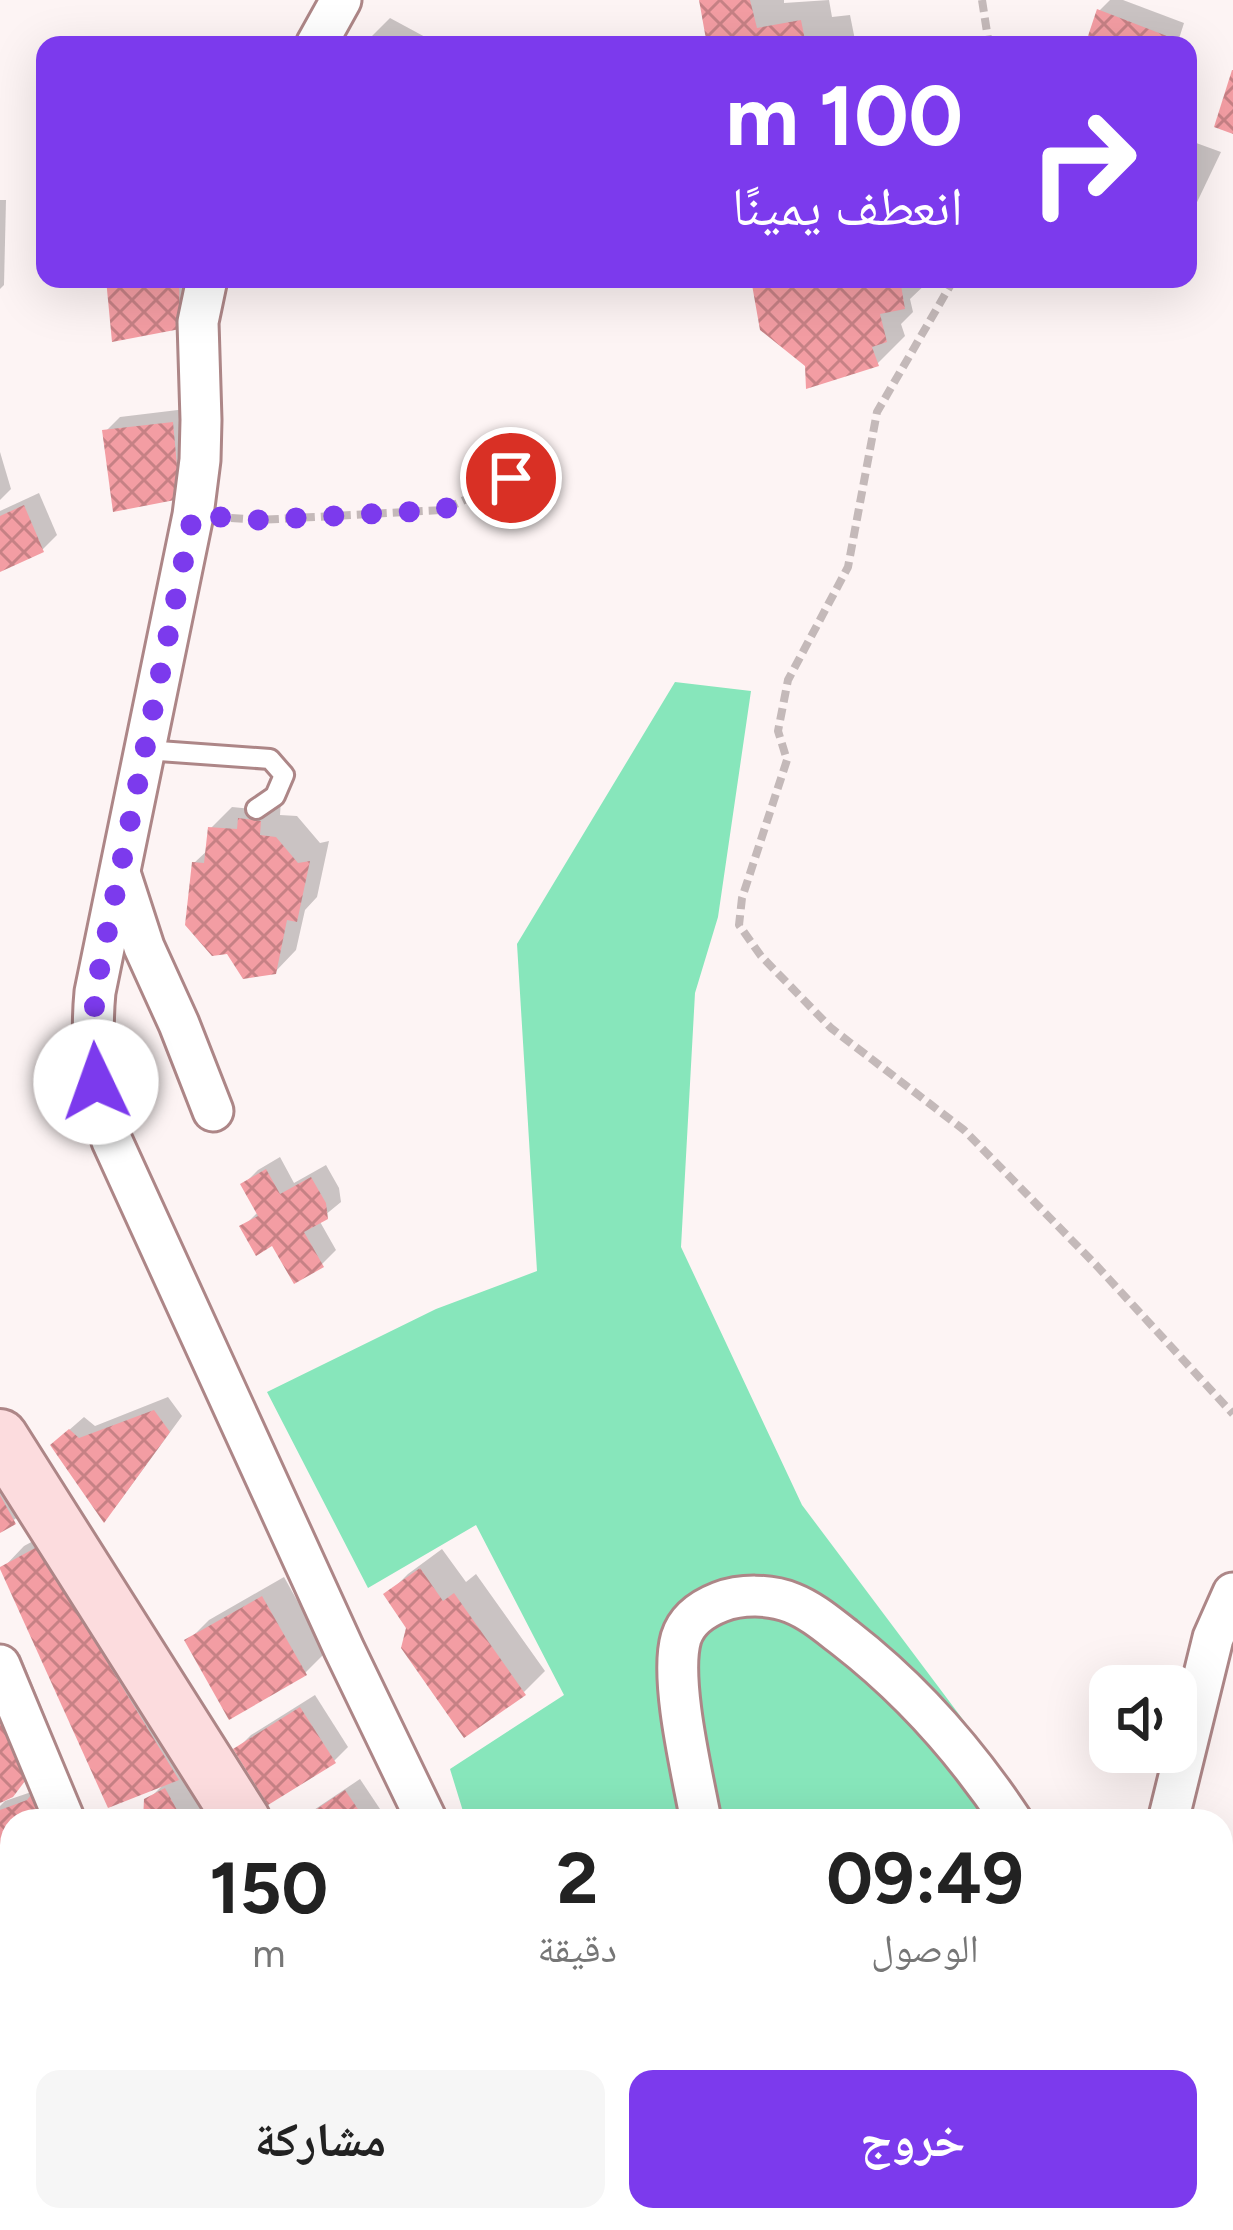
<!DOCTYPE html>
<html lang="ar">
<head>
<meta charset="utf-8">
<style>
	:root { --surface:#fff; --page:#f6f6f6; --text:#222; --muted:#767676; --accent:#7c3aed }
	body { margin:0; font-family:Figtree,"Noto Naskh Arabic",sans-serif; background:var(--page); color:var(--text); direction:rtl; height:100vh; display:flex; flex-direction:column; font-size:45px; white-space:nowrap }
	* { box-sizing:border-box; margin:0 }
	p { font-size:39px; color:var(--muted) }
	.icon { flex:none; width:66px; height:66px; fill:none; stroke:currentColor; stroke-width:2; stroke-linecap:round; stroke-linejoin:round }
	.map { position:relative; flex:1; overflow:hidden; direction:ltr }
	.side { position:absolute; left:0px; top:1809px; width:1233px; height:423px; display:flex; flex-direction:column; background:var(--surface); border-radius:36px 36px 0 0; box-shadow:0 12px 48px #0002; direction:rtl }
	.side>* { flex:none }
	.hud { position:absolute; left:36px; top:36px; width:1161px; height:252px; border-radius:24px; box-shadow:0 12px 48px #0002; direction:rtl; background:#7c3aed; color:#fff; overflow:hidden }
	.buttons { position:absolute; left:1089px; top:1665px; display:grid; gap:24px }
	.buttons a { display:grid; place-items:center; width:108px; height:108px; border-radius:24px; background:var(--surface); box-shadow:0 12px 48px #0002; font-size:60px }
	.pin { position:absolute; display:grid; place-items:center; width:102px; height:102px; color:#fff; margin:-51px; border:6px solid #fff; border-radius:50%; box-shadow:0 3px 12px #0007 }
	.me { position:absolute; width:132px; margin:-66px; rotate:357deg; stroke-linejoin:round; filter:drop-shadow(0 0 9px #0008) }
	.turn { display:flex; align-items:center; gap:42px; height:252px; padding:0 36px; font-size:54px }
	.turn .icon { width:156px; height:156px; stroke-width:2.5 }
	.turn b { display:block; font-size:84px; line-height:102px }
	.eta { display:flex; justify-content:space-evenly; align-items:center; height:204px; text-align:center }
	.eta b { font-size:72px; font-weight:700; line-height:84px }
	.action { display:flex; gap:24px; margin-top:auto; padding:24px 36px }
	.action a { flex:1; height:138px; border-radius:24px; background:var(--accent); color:#fff; font-size:48px; font-weight:700; line-height:138px; text-align:center }
	.action a+a { background:var(--page); color:var(--text) }
	.map>svg:first-child { display:block }
	.green { fill:#87e6bb }
	.shadow { fill:#0003 }
	.building { fill:url(#building-cross-hatch) }
	.lines { fill:none; stroke-linecap:round; stroke-linejoin:round }
	.lane-casing { stroke:#ad8687; stroke-width:24 }
	.street-casing { stroke:#ad8687; stroke-width:45 }
	.secondary-casing { stroke:#ad8687; stroke-width:60 }
	.path { stroke:#c4b9b9; stroke-width:8; stroke-dasharray:12 6; stroke-linecap:butt }
	.lane { stroke:#fff; stroke-width:18 }
	.street { stroke:#fff; stroke-width:39 }
	.secondary { stroke:#fcdcde; stroke-width:54 }
	.route { stroke:#7c3aed; stroke-width:21; stroke-dasharray:0 37.8 }
</style>
</head>
<body>
<div class="map">
<svg width="1233" height="2230" viewBox="0 0 1233 2230">
	<defs>
		<pattern id="building-cross-hatch" width="8" height="8" patternUnits="userSpaceOnUse" patternTransform="scale(3)"><rect width="8" height="8" fill="#f39da3"/><path d="M0 0l8 8M0 8l8-8" fill="none" stroke="#c68185"/></pattern>
	</defs>
	<rect width="100%" height="100%" fill="#fdf4f4"/>
	<g class="green">
		<path d="M675,682L751,691L718,917L695,993L681,1247L802,1505L1039,1821H466L450,1769L564,1695L476,1525L368,1588L267,1392L436,1309L537,1271L517,944Z"/>
		<path d="M687,2220H1190L1195,2230H690Z"/>
	</g>
	<g class="shadow">
		<path d="M702,0H784V3L829,0L832,17L850,15L856,45H710Z"/>
		<path d="M1110,0H1123L1184,23L1177,45H1088L1100,10Z"/>
		<path d="M390,18L440,45H363Z"/>
		<path d="M1188,140L1221,152L1188,221Z"/>
		<path d="M0,200H6L4,285L0,289Z"/>
		<path d="M109,279H199L178,326Z"/>
		<path d="M754,279H931L910,299L913,312L901,324L905,336L878,363L808,364Z"/>
		<path d="M186,409L179,497L106,431L120,417Z"/>
		<path d="M0,452L11,489L0,500Z"/>
		<path d="M39,493L57,535L43,549L0,568V511Z"/>
		<path d="M281,800L280,815L297,816L320,843L329,841L317,897L305,910L296,950L275,972L194,863L209,849L211,828L232,807L252,809Z"/>
		<path d="M280,1157L294,1183L326,1165L339,1188L341,1202L319,1220L336,1250L322,1264L243,1227L259,1211L244,1184L258,1170Z"/>
		<path d="M168,1397L182,1416L117,1505L104,1518L68,1431L84,1417L95,1426Z"/>
		<path d="M0,1486L21,1515L0,1529Z"/>
		<path d="M59,1527L215,1821H137L146,1817L147,1801L166,1782L3,1568L24,1546Z"/>
		<path d="M442,1549L466,1582L476,1574L545,1671L524,1692L410,1628L387,1595L408,1574Z"/>
		<path d="M284,1577L326,1652L305,1673L188,1641L209,1620Z"/>
		<path d="M20,1654L50,1728L54,1745L34,1772L10,1796L0,1800V1665Z"/>
		<path d="M315,1695L348,1747L334,1761L237,1749L251,1735Z"/>
		<path d="M360,1779L388,1821H298L302,1818Z"/>
		<path d="M40,1789L12,1821V1854L0,1841V1806L5,1801Z"/>
		<path d="M5,1994L12,2003V2086L0,2099V2000Z"/>
		<path d="M406,2220H469L476,2230H392Z"/>
	</g>
	<g class="building">
		<path d="M699,0H750L757,28L801,20L806,45H707Z"/>
		<path d="M1097,9L1172,38L1169,45H1085Z"/>
		<path d="M1232,70H1233V134L1214,127Z"/>
		<path d="M106,279H179L180,329L112,342Z"/>
		<path d="M751,279H900L905,309L880,314L887,342L872,347L879,366L806,389L805,366L760,330Z"/>
		<path d="M173,422L180,499L113,512L102,430Z"/>
		<path d="M24,505L44,552L0,572V516Z"/>
		<path d="M238,818L261,821L260,835L276,837L298,863L310,861L297,922L287,920L276,974L243,979L227,954L212,956L185,925L192,862L204,863L208,827L237,829Z"/>
		<path d="M266,1169L280,1194L311,1177L326,1203L328,1219L304,1232L324,1267L294,1284L272,1246L256,1256L239,1226L258,1216L240,1184Z"/>
		<path d="M154,1410L170,1432L104,1523L50,1445L69,1429L79,1438Z"/>
		<path d="M0,1495L16,1524L0,1533Z"/>
		<path d="M37,1547L179,1780L108,1808L0,1569V1567Z"/>
		<path d="M420,1568L443,1601L454,1593L526,1695L464,1738L401,1648L406,1628L383,1594Z"/>
		<path d="M262,1596L307,1675L229,1720L184,1640Z"/>
		<path d="M0,1677L34,1769L13,1797L0,1803Z"/>
		<path d="M300,1707L336,1763L268,1805L233,1749Z"/>
		<path d="M45,1778L61,1821H12V1858L4,1861L0,1850V1810L27,1800Z"/>
		<path d="M165,1788L183,1821H143L144,1799Z"/>
		<path d="M345,1790L366,1821H299Z"/>
		<path d="M12,1871V1922H11L0,1891V1875Z"/>
		<path d="M0,2019L12,2035V2090L0,2103Z"/>
		<path d="M409,2220H433L440,2230H395Z"/>
	</g>
	<g class="lines">
		<g class="lane-casing">
			<path id="lane" d="M145,750L270,759L284,775L275,796L256,809"/>
		</g>
		<g class="street-casing">
			<g id="street">
				<path d="M316,45L341,0"/>
				<path d="M207,279L198,322L201,420L200,460L193,515L95,992C90,1044 96,1091 112,1141L344,1649L427,1821"/>
				<path d="M121,876L144,947L179,1024L213,1111"/>
				<path d="M0,1665L65,1821"/>
				<path d="M701,1821C693,1777 669,1680 681,1638C687,1619 702,1609 720,1602C741,1594 770,1594 792,1603C812,1611 828,1625 845,1638C912,1690 965,1750 1012,1821"/>
				<path d="M1168,1821L1213,1638L1233,1593"/>
				<path d="M0,2137L12,2129"/>
				<path d="M823,2220L826,2230"/>
				<path d="M1221,2220L1226,2230"/>
			</g>
		</g>
		<g class="secondary-casing">
			<g id="secondary">
				<path d="M0,1437L243,1821"/>
				<path d="M533,2220L541,2230"/>
			</g>
		</g>
		<g class="path">
			<path d="M982,0L989,45"/>
			<path d="M954,279L877,412L848,567L788,680L778,731L787,760L742,898L739,925L761,956L831,1028L964,1130L1096,1265L1233,1414"/>
			<path d="M231,518L259,520L443,510L511,478"/>
		</g>
		<use href="#lane" class="lane"/>
		<use href="#street" class="street"/>
		<use href="#secondary" class="secondary"/>
	</g>
	<g class="lines">
		<path class="route" d="M96,1082L93,1047L95,992L193,515L259,520L442,510L511,478"/>
	</g>
</svg>
<div class="buttons">
<a><svg class="icon" aria-label="sound" viewBox="0 0 24 24"><path d="M4 9h4l5-4v14l-5-4H4zM17 9q2 3 0 6"/></svg></a>
</div>
<div class="pin" style="left:511px;top:478px;background:#d93025"><svg class="icon" aria-label="arrive" viewBox="0 0 24 24"><path d="M6 21V4h12l-3 4 3 4H6"/></svg></div>
<svg class="me" style="left:96px;top:1082px" viewBox="-20 -20 40 40"><circle r="19" fill="#fff"/><path d="M0-13L10 11 0 6-10 11z" fill="#7c3aed"/></svg>
<div class="hud">
<div class="turn"><svg class="icon" aria-label="right" viewBox="0 0 24 24"><path d="M7 20v-9h11M14 6l5 5-5 5"/></svg><div><b>100 m</b>انعطف يمينًا</div></div>
</div>
<section class="side">
<div class="eta">
<div><b>09:49</b><p>الوصول</p></div>
<div><b>2</b><p>دقيقة</p></div>
<div><b>150</b><p>m</p></div>
</div>
<div class="action"><a>خروج</a><a>مشاركة</a></div>
</section>
</div>
</body>
</html>
